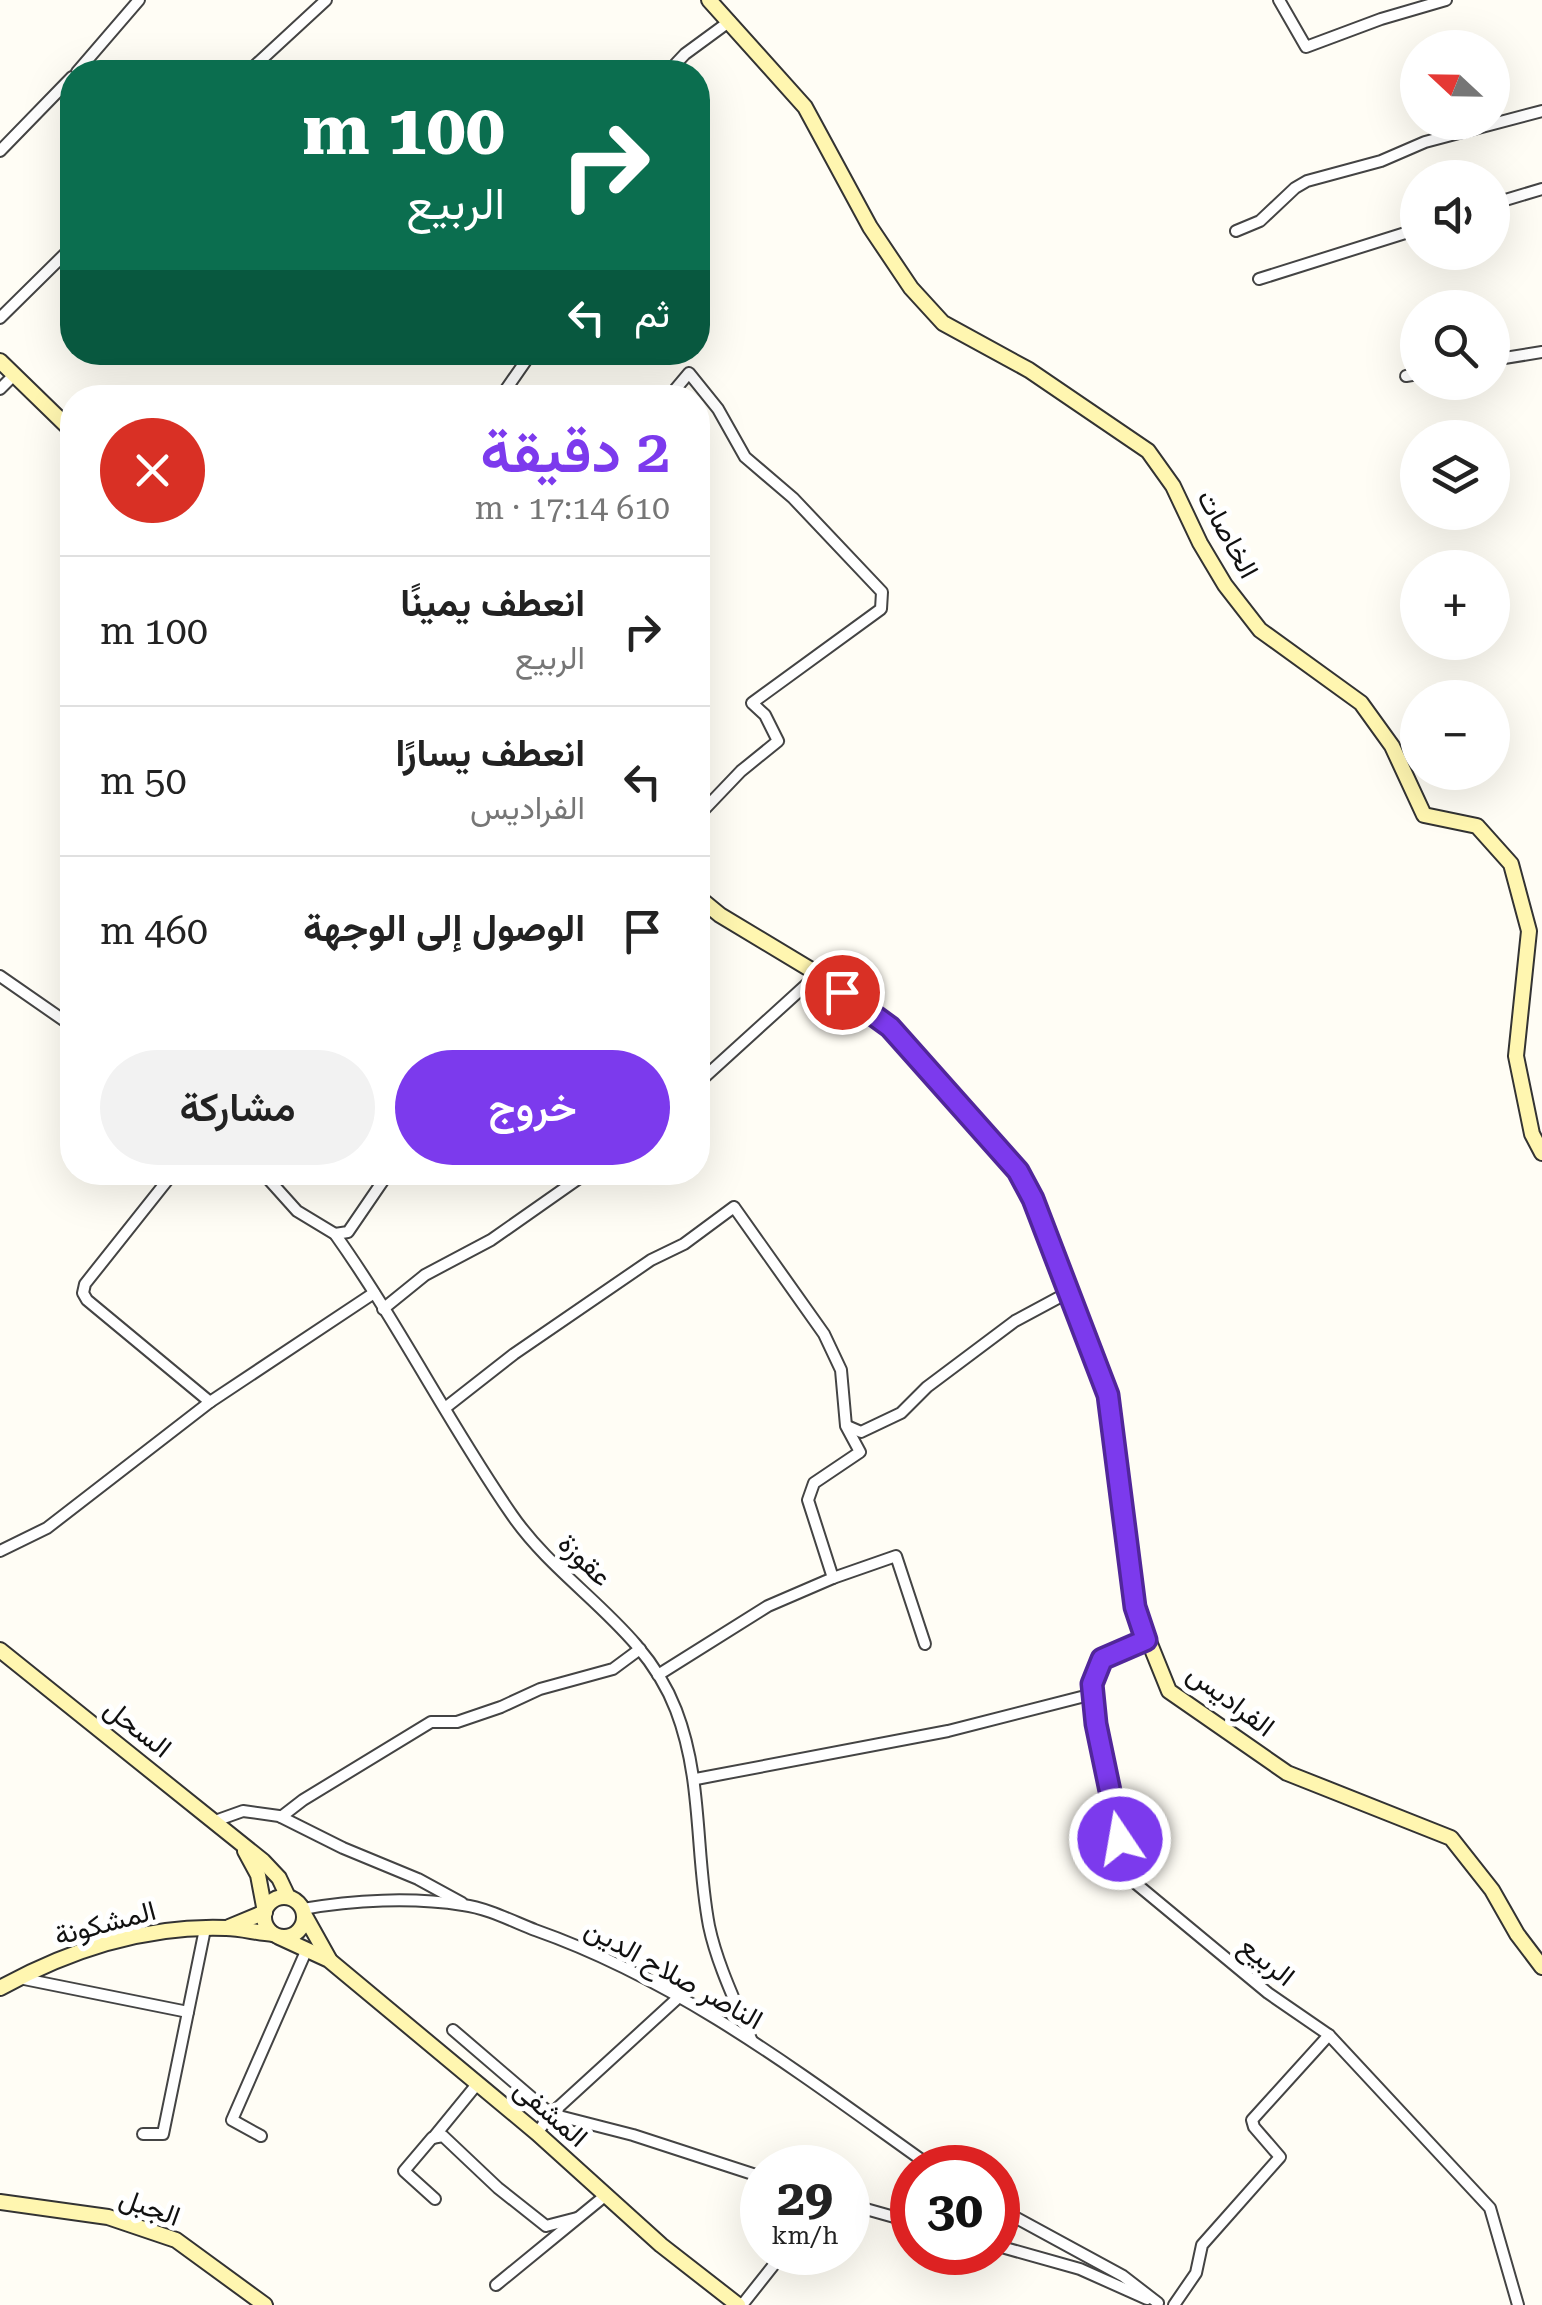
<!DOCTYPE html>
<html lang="ar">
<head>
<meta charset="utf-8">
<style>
	:root { --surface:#fff; --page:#f2f2f2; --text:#222; --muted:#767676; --line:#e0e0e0; --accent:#7c3aed }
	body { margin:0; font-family:"Roboto Serif",Vazirmatn,serif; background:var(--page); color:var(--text); direction:rtl; height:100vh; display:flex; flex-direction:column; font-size:38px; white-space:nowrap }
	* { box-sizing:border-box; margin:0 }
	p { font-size:32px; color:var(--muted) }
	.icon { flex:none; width:55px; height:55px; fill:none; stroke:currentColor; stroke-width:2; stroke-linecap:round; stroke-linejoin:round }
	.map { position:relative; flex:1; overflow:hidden; direction:ltr }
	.details { position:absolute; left:60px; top:385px; width:650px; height:800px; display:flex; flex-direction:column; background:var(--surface); border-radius:40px; box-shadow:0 10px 40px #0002; direction:rtl }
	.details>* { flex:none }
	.top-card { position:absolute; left:60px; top:60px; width:650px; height:305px; border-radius:40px; box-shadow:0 10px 40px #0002; direction:rtl; background:#0b6e4f; color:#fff; overflow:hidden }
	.needle { width:65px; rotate:292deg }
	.controls { position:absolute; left:1400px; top:30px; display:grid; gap:20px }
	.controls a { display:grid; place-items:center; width:110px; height:110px; border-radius:50%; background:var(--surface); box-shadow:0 10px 40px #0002; font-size:50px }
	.speed { position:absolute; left:740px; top:2145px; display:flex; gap:20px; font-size:50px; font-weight:700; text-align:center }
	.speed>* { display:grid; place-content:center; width:130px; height:130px; border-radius:50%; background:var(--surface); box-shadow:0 10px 40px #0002; line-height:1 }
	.speed small { font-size:25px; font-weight:400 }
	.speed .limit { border:15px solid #d22; background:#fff; color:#111 }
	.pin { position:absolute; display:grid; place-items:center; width:85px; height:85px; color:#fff; margin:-42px; border:5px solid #fff; border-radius:50%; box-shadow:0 2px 10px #0007 }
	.me { position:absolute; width:110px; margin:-55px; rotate:348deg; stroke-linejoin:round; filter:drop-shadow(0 0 8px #0008) }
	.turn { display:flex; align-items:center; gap:35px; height:210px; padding:0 40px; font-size:45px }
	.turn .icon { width:130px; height:130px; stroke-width:2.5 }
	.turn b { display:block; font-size:70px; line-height:85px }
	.then { display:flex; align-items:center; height:95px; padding:0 40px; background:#0003; gap:20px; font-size:38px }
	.round { display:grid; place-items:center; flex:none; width:105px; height:105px; border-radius:52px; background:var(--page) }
	.overview { display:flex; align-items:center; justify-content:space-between; height:170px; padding:0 40px }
	h1 { font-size:60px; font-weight:600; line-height:75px; color:var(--accent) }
	.button { display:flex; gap:20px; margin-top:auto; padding:20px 40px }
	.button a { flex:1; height:115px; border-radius:60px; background:var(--accent); color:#fff; font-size:40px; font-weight:600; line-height:115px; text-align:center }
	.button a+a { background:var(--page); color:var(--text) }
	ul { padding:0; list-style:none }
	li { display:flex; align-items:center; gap:30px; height:150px; padding:0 40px; border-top:2px solid var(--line) }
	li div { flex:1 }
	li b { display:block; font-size:38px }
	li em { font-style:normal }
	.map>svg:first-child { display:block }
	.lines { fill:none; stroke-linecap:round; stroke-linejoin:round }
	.street-casing { stroke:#444; stroke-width:14 }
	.secondary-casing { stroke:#333; stroke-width:18 }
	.street { stroke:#fff; stroke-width:10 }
	.secondary { stroke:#fff6b0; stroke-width:14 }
	.route-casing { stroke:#51269a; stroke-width:25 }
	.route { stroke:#7c3aed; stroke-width:18 }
	.labels { text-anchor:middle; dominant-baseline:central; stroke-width:10; stroke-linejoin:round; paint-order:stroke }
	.street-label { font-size:28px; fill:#111; stroke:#fff }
</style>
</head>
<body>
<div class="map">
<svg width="1542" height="2305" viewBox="0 0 1542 2305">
	<rect width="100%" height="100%" fill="#fffdf5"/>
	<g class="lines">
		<g class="street-casing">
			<g id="street">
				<path d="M1279,0L1306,47L1381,19L1446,0"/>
				<path d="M77,72L139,0"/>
				<path d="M248,72L326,0"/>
				<path d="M668,72L685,54L730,21"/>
				<path d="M0,151L72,77"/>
				<path d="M1492,204L1542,189"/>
				<path d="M1236,231L1260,221L1295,188L1307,181L1381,161L1425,142L1542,111"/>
				<path d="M1259,279L1418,229"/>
				<path d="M0,318L72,247"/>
				<path d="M1492,360L1542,352"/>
				<path d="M1406,376L1418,374"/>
				<path d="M0,389L14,375"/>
				<path d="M500,398L532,352"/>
				<path d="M668,398L689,373L718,409L745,457L793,498L882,592L881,609L752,703L765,715L778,741L741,771L698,816"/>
				<path d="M0,976L72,1026"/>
				<path d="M698,1083L818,974"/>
				<path d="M174,1172L85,1284L83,1293L87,1300L210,1402L374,1293"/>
				<path d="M262,1172L297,1211L335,1234C399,1324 449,1424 512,1515C561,1586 644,1626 676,1710C703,1780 695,1853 709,1926C717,1964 736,2003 751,2039"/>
				<path d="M335,1234L348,1232L389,1172"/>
				<path d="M383,1309L425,1275L491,1240L588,1172"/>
				<path d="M445,1408L514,1354L651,1260L684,1244L734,1207L824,1334L841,1370L846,1426L860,1452L814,1483L808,1500L833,1578L768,1606L658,1675"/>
				<path d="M847,1426L861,1432L901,1413L927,1387L1015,1321L1069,1292"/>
				<path d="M0,1551L47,1528L210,1402"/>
				<path d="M833,1578L896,1556L925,1644"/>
				<path d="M1146,1640L1101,1659L1092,1684L1096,1725L1128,1877L1268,1993L1329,2035L1490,2208L1518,2305"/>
				<path d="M696,1779L948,1731L1093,1694"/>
				<path d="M281,1817L303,1800L431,1722H457L501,1707L540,1689L613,1669L640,1649"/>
				<path d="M215,1821L243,1811L279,1816L343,1848L418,1879L462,1903"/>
				<path d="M303,1909C353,1900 412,1897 463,1905C487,1908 512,1921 535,1930C683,1982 806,2078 933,2168"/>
				<path d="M19,1978L188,2012"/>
				<path d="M453,2030L551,2114L633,2135L762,2177"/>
				<path d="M537,2133L551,2114L680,1996"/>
				<path d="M143,2134H163L205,1929"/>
				<path d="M261,2136L232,2120L307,1949"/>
				<path d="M433,2138L478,2083"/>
				<path d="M435,2199L404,2171L432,2138L443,2136L498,2188L546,2226L577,2218"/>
				<path d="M848,2204L912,2222"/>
				<path d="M998,2208L1123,2276L1158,2303"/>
				<path d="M998,2246L1080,2269L1147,2299"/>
				<path d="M496,2285L606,2195"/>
				<path d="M742,2305L784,2252"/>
				<path d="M1174,2305L1196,2273L1202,2245L1280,2157L1254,2127L1252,2120L1329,2035"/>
			</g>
		</g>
		<g class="secondary-casing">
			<g id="secondary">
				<path d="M709,0L805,107L870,227L911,288L943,323L1029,370L1148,451L1173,486L1200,543L1225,585L1260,630L1361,703L1392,746L1424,815L1477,826L1511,864L1529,931L1516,1056L1532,1134L1542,1153"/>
				<path d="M0,361L72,431"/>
				<path d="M698,897L720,915L818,974L891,1027L1018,1171L1033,1199L1108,1395L1135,1607L1169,1691L1287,1773L1451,1838L1492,1890L1517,1934L1542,1967"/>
				<path d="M0,1650L263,1861L279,1878L288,1897"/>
				<circle cx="284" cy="1917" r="20"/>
				<path d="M305,1916L329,1959"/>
				<path d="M229,1927L265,1912L258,1875L245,1851"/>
				<path d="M279,1937L329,1960L537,2133L661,2245L738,2305"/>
				<path d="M0,1988C69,1950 146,1925 226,1928C241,1928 257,1933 273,1934"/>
				<path d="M0,2202L108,2217L176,2240L265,2305"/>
			</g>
		</g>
		<use href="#street" class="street"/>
		<use href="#secondary" class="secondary"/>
	</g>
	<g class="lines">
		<g class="route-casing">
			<path id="route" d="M842,992L890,1027L1018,1171L1033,1199L1108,1395L1135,1607L1146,1640L1102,1659L1092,1684L1096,1724L1120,1839"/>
		</g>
		<use href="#route" class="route"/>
	</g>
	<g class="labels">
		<g class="street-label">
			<text transform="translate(1228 534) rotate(61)">الخاصات</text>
			<text transform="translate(585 1560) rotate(44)">عقوزة</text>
			<text transform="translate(1231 1700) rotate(37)">الفراديس</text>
			<text transform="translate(138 1728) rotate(38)">السحل</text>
			<text transform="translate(105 1923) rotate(-15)">المشكونة</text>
			<text transform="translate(1267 1961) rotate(38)">الربيع</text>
			<text transform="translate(674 1974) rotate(29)">الناصر صلاح الدين</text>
			<text transform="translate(551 2113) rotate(41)">المشفى</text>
			<text transform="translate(150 2207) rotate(20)">الجبل</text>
		</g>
	</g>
</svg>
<div class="controls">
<a><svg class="needle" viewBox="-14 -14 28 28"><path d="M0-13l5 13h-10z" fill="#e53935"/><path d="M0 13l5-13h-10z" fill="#767676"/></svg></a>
<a><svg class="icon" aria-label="sound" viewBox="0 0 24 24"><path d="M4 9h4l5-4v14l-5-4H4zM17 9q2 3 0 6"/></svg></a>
<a><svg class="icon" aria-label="search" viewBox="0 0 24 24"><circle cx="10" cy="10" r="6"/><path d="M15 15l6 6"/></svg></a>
<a><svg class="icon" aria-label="layers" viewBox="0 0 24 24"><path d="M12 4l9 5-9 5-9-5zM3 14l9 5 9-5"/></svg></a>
<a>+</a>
<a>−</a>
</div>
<div class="speed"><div>29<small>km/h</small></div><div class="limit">30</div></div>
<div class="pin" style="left:842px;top:992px;background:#d93025"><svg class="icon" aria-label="arrive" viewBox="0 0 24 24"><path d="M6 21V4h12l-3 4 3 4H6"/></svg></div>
<svg class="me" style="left:1120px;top:1839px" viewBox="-20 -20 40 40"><circle r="17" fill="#7c3aed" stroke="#fff" stroke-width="3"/><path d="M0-11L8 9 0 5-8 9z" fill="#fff"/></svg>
<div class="top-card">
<div class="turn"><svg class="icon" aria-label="right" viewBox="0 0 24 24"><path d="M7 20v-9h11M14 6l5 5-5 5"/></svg><div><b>100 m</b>الربيع</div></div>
<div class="then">ثم<svg class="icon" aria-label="left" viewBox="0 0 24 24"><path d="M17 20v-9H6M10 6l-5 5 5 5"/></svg></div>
</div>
<section class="details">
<div class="overview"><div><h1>2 دقيقة</h1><p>610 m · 17:14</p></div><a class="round" style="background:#d93025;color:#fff"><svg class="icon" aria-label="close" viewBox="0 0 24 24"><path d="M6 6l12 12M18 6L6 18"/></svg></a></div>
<ul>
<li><svg class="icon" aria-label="right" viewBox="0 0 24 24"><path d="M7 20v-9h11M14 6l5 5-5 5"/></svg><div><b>انعطف يمينًا</b><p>الربيع</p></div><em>100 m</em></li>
<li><svg class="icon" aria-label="left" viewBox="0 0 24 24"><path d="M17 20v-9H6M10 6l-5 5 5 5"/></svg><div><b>انعطف يسارًا</b><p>الفراديس</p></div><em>50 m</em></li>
<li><svg class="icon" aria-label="arrive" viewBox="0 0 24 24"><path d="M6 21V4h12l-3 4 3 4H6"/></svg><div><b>الوصول إلى الوجهة</b></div><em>460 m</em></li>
</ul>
<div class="button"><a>خروج</a><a>مشاركة</a></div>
</section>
</div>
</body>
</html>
